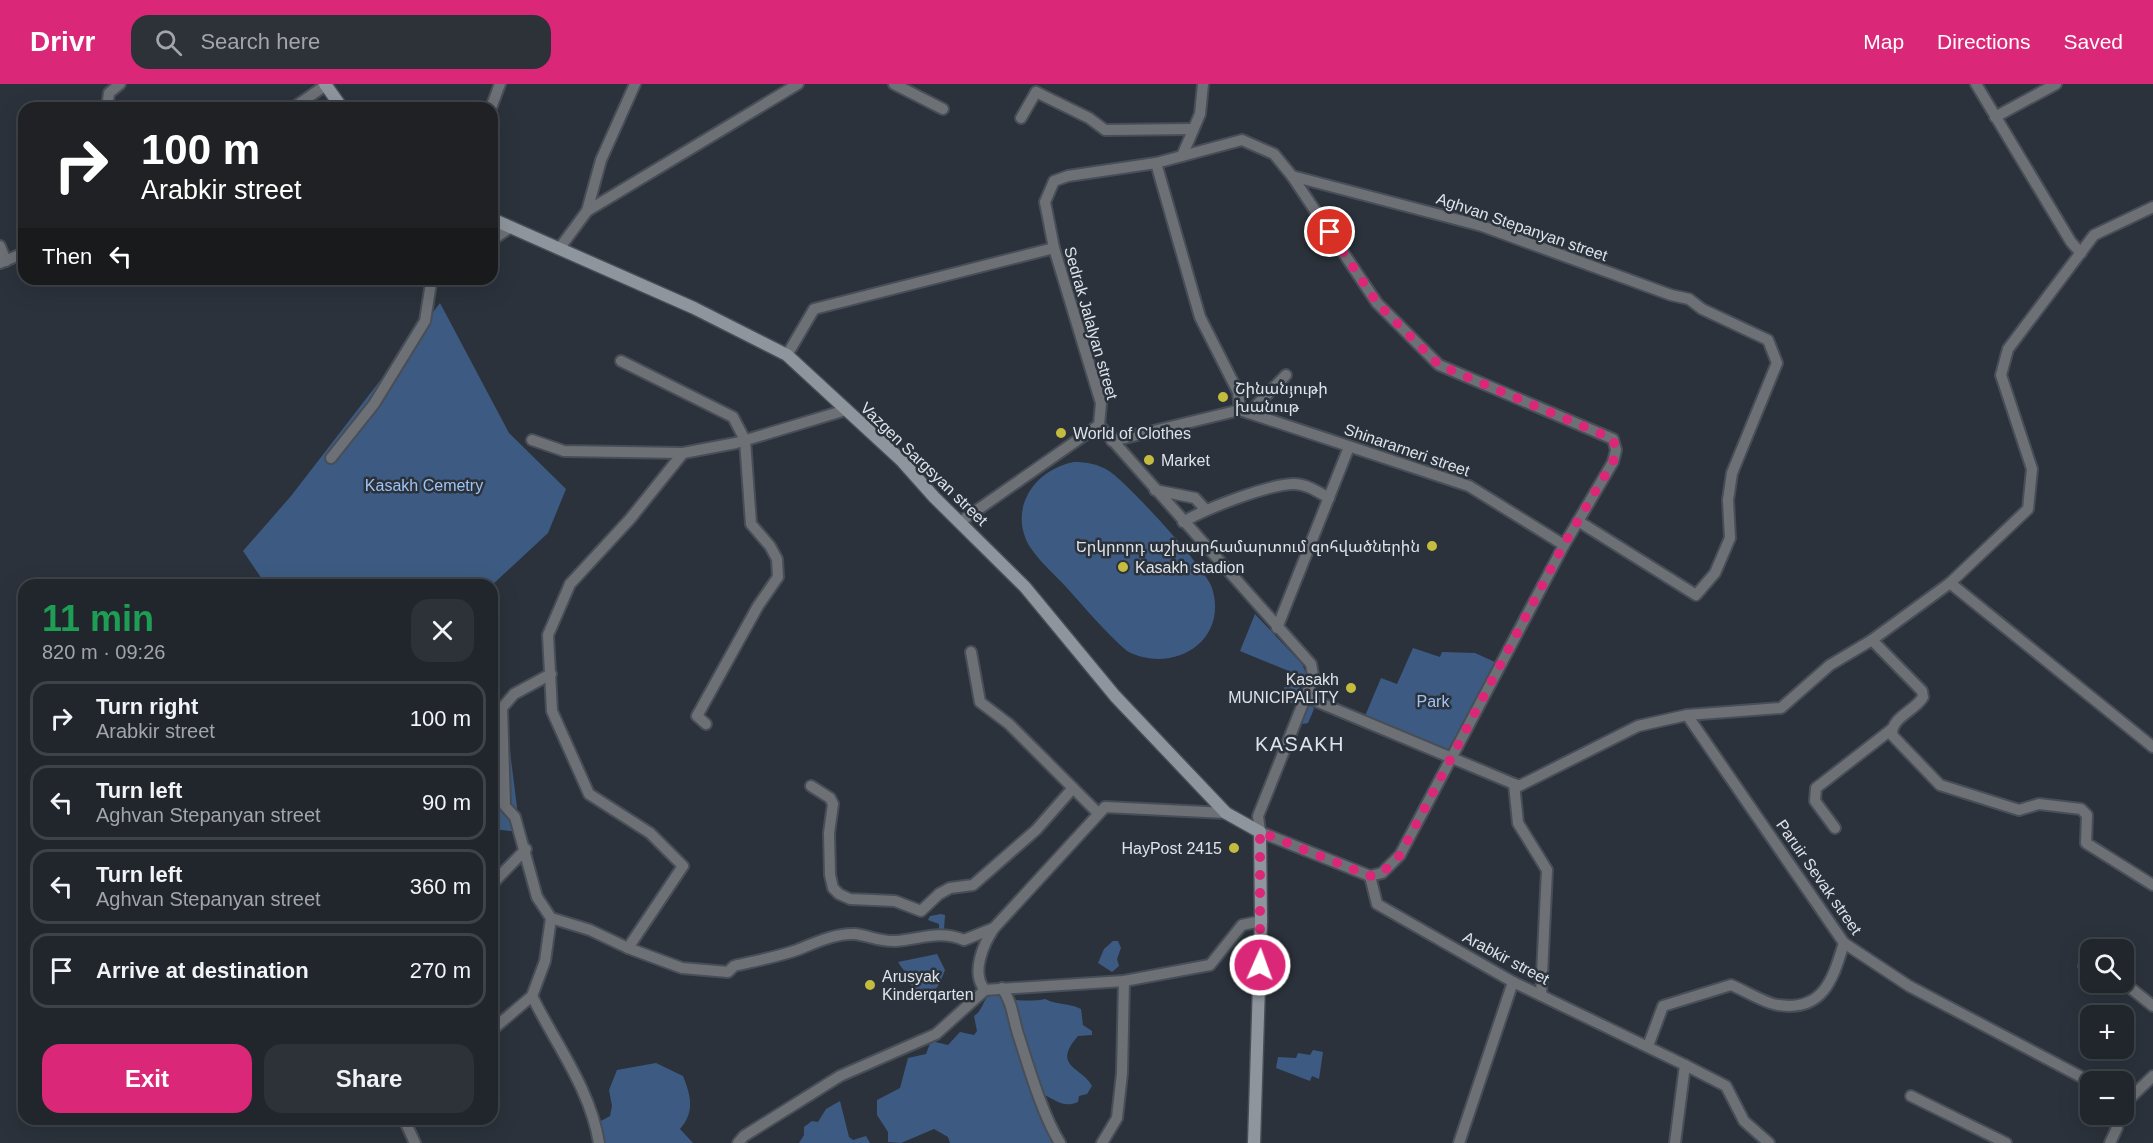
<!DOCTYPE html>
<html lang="en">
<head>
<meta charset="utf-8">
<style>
	:root { --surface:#20262c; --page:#2d3238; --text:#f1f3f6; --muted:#a2a5a9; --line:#3d4348; --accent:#db2777 }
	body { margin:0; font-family:Helvetica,"Noto Sans Armenian",sans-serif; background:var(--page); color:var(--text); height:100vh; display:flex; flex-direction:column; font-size:22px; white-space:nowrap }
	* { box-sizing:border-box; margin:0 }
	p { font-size:20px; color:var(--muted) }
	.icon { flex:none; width:33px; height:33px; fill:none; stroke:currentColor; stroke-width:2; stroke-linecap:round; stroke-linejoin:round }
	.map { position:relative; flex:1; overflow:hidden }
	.drawer { position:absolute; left:18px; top:495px; width:480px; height:546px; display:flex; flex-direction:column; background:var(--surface); border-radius:18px; box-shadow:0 6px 24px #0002,0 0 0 2px var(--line) }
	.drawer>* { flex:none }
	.hud { position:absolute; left:18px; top:18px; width:480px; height:183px; border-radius:18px; box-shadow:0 6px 24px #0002,0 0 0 2px var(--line); background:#202124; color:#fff; overflow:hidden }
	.tools { position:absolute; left:2080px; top:855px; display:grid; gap:12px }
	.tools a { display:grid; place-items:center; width:54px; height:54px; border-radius:12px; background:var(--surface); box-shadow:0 6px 24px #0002,0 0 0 2px var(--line); font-size:30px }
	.pin { position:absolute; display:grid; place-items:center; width:51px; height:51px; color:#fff; margin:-26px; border:3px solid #fff; border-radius:50%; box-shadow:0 2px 6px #0007 }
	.me { position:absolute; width:66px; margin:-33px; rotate:2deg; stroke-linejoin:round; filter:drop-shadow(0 0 4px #0008) }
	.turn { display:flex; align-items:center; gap:21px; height:126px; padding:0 24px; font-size:27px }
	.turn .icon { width:78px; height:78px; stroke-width:2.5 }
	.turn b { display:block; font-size:42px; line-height:51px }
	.then { display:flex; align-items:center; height:57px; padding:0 24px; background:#0003; gap:12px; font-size:22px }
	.round { display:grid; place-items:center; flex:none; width:63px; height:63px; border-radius:18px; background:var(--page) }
	.overview { display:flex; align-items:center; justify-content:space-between; height:102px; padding:0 24px }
	h1 { font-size:36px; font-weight:600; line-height:45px; color:#1e9e55 }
	.cta { display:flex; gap:12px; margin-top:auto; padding:12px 24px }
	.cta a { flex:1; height:69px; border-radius:18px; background:var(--accent); color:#fff; font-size:24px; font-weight:600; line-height:69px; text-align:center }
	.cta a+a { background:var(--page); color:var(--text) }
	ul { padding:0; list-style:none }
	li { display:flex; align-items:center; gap:18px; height:75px; margin:0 12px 9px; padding:0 12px; border:3px solid var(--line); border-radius:18px }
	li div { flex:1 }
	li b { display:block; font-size:22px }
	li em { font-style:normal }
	header { display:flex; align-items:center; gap:36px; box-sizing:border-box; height:84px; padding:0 30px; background:var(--accent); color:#fff }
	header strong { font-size:28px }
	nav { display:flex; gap:33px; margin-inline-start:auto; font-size:21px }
	.search { width:420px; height:54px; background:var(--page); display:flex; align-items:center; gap:15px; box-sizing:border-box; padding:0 21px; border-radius:18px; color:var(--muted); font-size:22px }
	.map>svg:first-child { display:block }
	.green { fill:#3d5b82 }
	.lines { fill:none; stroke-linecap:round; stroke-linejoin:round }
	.street-casing { stroke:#484e57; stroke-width:14 }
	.secondary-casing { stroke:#484e57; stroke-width:15 }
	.street { stroke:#6d7176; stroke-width:10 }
	.secondary { stroke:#8f959d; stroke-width:12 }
	.route { stroke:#db2777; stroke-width:10; stroke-dasharray:0 18 }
	.poi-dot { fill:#c4bc3e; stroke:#2b323b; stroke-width:2 }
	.labels { text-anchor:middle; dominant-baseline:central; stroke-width:5; stroke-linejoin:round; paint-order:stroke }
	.street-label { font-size:16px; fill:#dee3e9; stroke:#2b323b }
	.poi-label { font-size:16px; fill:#dee3e9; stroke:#2b323b; text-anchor:start }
	.park-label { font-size:16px; fill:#9ec3f5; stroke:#2b323b }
	.quarter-label { font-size:20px; letter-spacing:1.5px; fill:#dee3e9; stroke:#2b323b }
</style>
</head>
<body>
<header>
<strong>Drivr</strong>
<div class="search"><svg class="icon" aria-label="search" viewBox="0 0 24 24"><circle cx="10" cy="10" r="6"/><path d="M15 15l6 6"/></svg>Search here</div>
<nav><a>Map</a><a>Directions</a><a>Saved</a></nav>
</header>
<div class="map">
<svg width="2153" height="1059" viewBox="0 0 2153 1059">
	<rect width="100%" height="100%" fill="#2b323b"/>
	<g class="green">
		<path d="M440,219L509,349L566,405L548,449L492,501H266L243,467L291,412Z"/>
		<path d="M1074,378C1087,378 1098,380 1109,387C1127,398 1207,486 1212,504C1229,558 1172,591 1127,567C1105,548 1086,525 1067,504C1055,491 1040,478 1030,463C1007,425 1035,385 1074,378Z"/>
		<path d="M1255,530L1302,580L1306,589L1293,620L1280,614L1291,588L1240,567Z"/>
		<path d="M1413,564L1440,573L1442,568L1475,569L1495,578L1453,672L1365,632L1381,594L1397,600Z"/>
		<path d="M1308,621H1312L1314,625L1308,639L1303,640L1301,637Z"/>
		<path d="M492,625L508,651L520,748L492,745Z"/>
		<path d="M941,830L945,831L944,846L939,845V840L928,836L930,832Z"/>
		<path d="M1113,857H1118L1121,864L1117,875L1119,882L1112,888L1098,879L1104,865Z"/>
		<path d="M937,870L945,886C937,907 935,909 915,917L909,894L898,878Z"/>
		<path d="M992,909C1000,909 1004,914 1011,915C1018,917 1037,917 1045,915C1057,921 1069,919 1081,925L1083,941L1092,947V951L1078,952C1051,983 1082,983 1092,1002L1087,1010L1079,1012L1078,1018C1065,1024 1056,1017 1045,1011L1043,1032L1057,1059H950L948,1053L934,1045L901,1059L888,1058V1048L877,1031V1016L900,1004L908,974L926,970L931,957L948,961L960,948L974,951L977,947L974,932C983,927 982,915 992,909Z"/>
		<path d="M1313,966L1323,968L1319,995L1312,992L1310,997L1276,984L1278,973L1296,974L1298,969L1310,971Z"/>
		<path d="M656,979L683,992C691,1012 695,1028 680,1045L693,1059H603L599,1038L610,1032L612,1022L609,1006L617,986Z"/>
		<path d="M840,1017L849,1053L853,1056L866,1052L870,1059H799L804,1051V1043L812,1037L818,1038L826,1025Z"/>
	</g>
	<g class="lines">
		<g class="street-casing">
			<g id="street">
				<path d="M894,0L943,25"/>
				<path d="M1976,0L2071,158L2081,169"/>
				<path d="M107,24L109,9L120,0"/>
				<path d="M293,24L326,1"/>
				<path d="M491,24L500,0"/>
				<path d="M1995,33L2056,0"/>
				<path d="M1021,34L1036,8L1089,34L1105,46L1193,45"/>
				<path d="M1242,56L1274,70L1292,92L1377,219L1439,281L1613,355L1616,366L1613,378L1564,461L1400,771L1382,789L1370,792L1260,748L1258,732L1310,602L1313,591L1311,580L1099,341L1101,319L1054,164L1045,118L1054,97L1068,92L1156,79Z"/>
				<path d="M1182,72L1200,30L1203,0"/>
				<path d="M1156,79L1200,233L1238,308L1240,326"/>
				<path d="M1292,92L1482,142L1671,211L1689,215L1702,225L1768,256L1777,279L1732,389L1728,416L1730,454L1715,489L1696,511L1578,437"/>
				<path d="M587,127L601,76L635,0"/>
				<path d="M492,156L511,143"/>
				<path d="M0,162L6,177"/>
				<path d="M559,165L587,127L798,0"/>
				<path d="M0,179L24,169"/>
				<path d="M787,271L814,225L1054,164"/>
				<path d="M621,277L733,333L745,356L751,440L770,462L777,475L778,493L758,522L697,632L706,640"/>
				<path d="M1240,326L1469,402L1564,461"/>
				<path d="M1249,329L1286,291"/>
				<path d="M532,356L564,367L683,369L736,359L846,326"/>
				<path d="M1112,357L1240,326"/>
				<path d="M331,374L374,320L425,237L431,199L436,195"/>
				<path d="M1155,406L1195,414L1205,425"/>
				<path d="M960,438L1099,341"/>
				<path d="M1183,438C1205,425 1269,400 1294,400C1307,400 1318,408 1329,414"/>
				<path d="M1950,499L2153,663"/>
				<path d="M1277,544L1349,363"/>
				<path d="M1872,556L1922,607L1923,613C1915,627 1891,633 1892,651L1940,701L2019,726L2039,720L2081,725L2087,731L2086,759L2153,801"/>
				<path d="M971,568L980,618L1009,640L1098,729"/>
				<path d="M1306,613L1519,702L1638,642L1687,631L1781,624L1830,581L1872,556L1950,499L2028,425L2032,385L2001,291L2008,265L2094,151L2153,123"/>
				<path d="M1687,631L1844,859L1909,902L2091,998"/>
				<path d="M1514,700L1518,739L1547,786L1541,911"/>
				<path d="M811,702L830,714L833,720L829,749L830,791L833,804L839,810L850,815L895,817L921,827L939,810L950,804L973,801L1036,746L1073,704"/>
				<path d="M1835,744L1815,717L1816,704L1892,645"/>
				<path d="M1370,792L1377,820L1513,898L1685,981L1675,1059"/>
				<path d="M492,800L526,765"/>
				<path d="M551,834L590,846L628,864L682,884L728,888L734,882C755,877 777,873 797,866C815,859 835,849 855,850C870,852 881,858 896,857C921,855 939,846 964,856L994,844"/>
				<path d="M628,864L683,782L650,749L589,710L552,627L548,551L570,500L630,435L683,369"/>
				<path d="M2084,882L2091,886"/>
				<path d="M2123,898L2153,922"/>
				<path d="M1002,904C1013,919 1013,936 1019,953C1029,984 1043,1032 1060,1059"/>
				<path d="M985,906C970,889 984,859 994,844L1105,723L1226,729"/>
				<path d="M985,906L1124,897L1210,881L1242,841L1261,837"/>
				<path d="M532,912C556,961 590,1004 599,1059"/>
				<path d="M492,946L532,912L545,877L551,834L537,813L515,733L505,722L502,624L514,610L551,590"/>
				<path d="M1648,962L1663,922L1731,901C1744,906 1766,920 1778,921C1824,928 1833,894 1844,859"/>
				<path d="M1685,981L1726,1002L1744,1037L1769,1059"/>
				<path d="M1911,1012L2006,1059"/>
				<path d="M2124,1020L2153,992"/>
				<path d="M404,1035L415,1059"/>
				<path d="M738,1059L744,1052L840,992L936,950L985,906"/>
				<path d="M1102,1059L1117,1034L1122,989L1124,897"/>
				<path d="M1459,1059L1513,898"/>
				<path d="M2110,1059L2117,1044L2113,1030"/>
			</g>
		</g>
		<g class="secondary-casing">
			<g id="secondary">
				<path d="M325,0L342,24"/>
				<path d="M492,135L694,224L787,271L901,376L934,413L1025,503L1115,612L1226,729L1260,748L1261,837L1254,1059"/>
			</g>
		</g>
		<use href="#street" class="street"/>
		<use href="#secondary" class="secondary"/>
	</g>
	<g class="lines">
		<path class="route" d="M1260,881V748L1370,792L1382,789L1400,771L1564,460L1613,378L1616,366L1613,355L1439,281L1377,219L1330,148"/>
	</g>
	<g class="poi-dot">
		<circle cx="1223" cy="313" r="6"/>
		<circle cx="1061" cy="349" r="6"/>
		<circle cx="1149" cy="376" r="6"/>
		<circle cx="1432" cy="462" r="6"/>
		<circle cx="1123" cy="483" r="6"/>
		<circle cx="1351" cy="604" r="6"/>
		<circle cx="1234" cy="764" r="6"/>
		<circle cx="870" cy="901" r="6"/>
	</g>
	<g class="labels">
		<g class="street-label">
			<text transform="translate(1522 143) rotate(19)">Aghvan Stepanyan street</text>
			<text transform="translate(1091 239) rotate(74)">Sedrak Jalalyan street</text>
			<text transform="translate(1407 366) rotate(19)">Shinararneri street</text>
			<text transform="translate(924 380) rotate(44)">Vazgen Sargsyan street</text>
			<text transform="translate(1819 793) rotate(55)">Paruir Sevak street</text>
			<text transform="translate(1506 874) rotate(28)">Arabkir street</text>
		</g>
		<g class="poi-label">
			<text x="1235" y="304">Շինանյութի<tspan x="1235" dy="18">խանութ</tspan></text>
			<text x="1073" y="349">World of Clothes</text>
			<text x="1161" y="376">Market</text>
			<text x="1420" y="462" text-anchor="end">Երկրորդ աշխարհամարտում զոհվածներին</text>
			<text x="1135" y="483">Kasakh stadion</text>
			<text x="1339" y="595" text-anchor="end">Kasakh<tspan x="1339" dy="18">MUNICIPALITY</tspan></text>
			<text x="1222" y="764" text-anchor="end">HayPost 2415</text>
			<text x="882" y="892">Arusyak<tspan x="882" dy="18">Kinderqarten</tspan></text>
		</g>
		<g class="park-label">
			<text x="424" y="401">Kasakh Cemetry</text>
			<text x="1433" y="617">Park</text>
		</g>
		<g class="quarter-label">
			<text x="1300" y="660">KASAKH</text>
		</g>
	</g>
</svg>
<div class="tools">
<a><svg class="icon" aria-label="search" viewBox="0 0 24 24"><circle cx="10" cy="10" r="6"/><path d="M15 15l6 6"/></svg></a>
<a>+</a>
<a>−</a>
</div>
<div class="pin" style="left:1330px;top:148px;background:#d93025"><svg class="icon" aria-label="arrive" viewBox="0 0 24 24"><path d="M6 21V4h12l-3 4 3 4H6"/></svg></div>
<svg class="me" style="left:1260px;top:881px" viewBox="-20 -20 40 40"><circle r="17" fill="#db2777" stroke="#fff" stroke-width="3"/><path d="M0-11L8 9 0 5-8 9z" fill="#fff"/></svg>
<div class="hud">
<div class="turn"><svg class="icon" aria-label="right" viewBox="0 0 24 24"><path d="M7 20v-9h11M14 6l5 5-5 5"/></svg><div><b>100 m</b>Arabkir street</div></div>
<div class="then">Then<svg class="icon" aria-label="left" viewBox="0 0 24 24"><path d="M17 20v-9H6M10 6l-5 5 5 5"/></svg></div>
</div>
<section class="drawer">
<div class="overview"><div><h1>11 min</h1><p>820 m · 09:26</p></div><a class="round"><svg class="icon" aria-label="close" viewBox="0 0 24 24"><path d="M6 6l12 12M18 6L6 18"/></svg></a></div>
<ul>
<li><svg class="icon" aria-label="right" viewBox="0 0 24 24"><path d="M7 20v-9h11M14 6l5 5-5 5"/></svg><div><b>Turn right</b><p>Arabkir street</p></div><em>100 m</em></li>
<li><svg class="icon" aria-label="left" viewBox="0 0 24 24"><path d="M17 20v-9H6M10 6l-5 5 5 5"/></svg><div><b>Turn left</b><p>Aghvan Stepanyan street</p></div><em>90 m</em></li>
<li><svg class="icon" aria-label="left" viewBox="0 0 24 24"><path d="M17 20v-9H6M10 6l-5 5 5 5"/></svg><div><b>Turn left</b><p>Aghvan Stepanyan street</p></div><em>360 m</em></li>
<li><svg class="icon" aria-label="arrive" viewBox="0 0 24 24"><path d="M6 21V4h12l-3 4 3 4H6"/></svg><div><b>Arrive at destination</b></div><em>270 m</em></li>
</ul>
<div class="cta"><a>Exit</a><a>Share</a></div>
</section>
</div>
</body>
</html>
